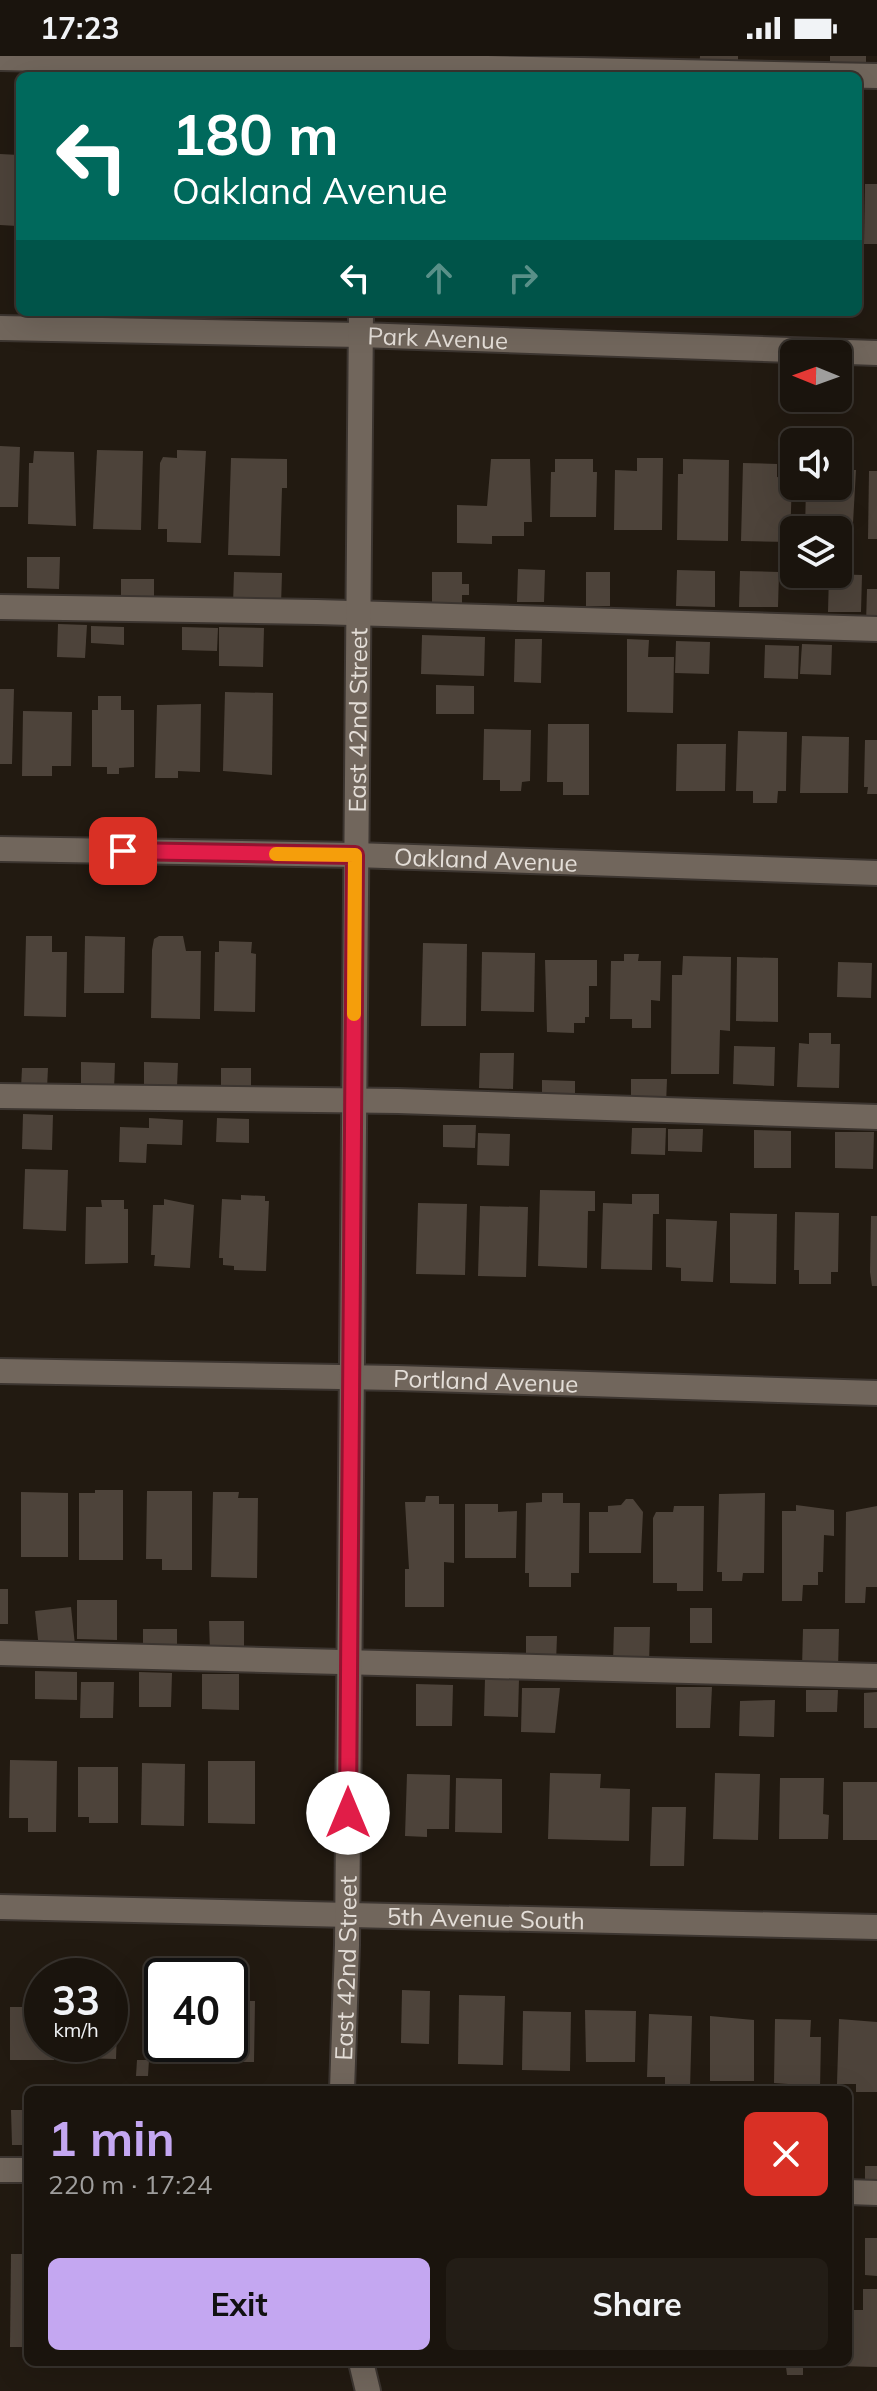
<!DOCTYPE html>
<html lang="en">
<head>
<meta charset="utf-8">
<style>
	:root { --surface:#1a140d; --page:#231d16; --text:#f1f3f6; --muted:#9f9e9d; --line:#38332e; --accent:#c4a7f1 }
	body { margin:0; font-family:Mulish,sans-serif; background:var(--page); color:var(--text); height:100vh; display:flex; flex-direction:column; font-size:30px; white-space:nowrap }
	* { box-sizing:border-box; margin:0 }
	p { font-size:26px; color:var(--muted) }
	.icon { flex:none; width:44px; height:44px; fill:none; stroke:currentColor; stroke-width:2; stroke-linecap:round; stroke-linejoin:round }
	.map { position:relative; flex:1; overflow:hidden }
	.drawer { position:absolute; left:24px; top:2030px; width:828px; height:280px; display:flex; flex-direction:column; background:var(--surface); border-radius:12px; box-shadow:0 8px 32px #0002,0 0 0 2px var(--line) }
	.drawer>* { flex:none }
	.top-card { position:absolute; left:16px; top:16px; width:846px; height:244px; border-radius:12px; box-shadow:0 8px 32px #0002,0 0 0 2px var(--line); background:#00695c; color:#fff; overflow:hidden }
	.needle { width:52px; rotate:271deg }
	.fabs { position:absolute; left:780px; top:284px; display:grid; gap:16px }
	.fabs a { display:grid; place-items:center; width:72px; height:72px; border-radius:12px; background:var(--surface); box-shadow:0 8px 32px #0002,0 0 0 2px var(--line); font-size:40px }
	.speed { position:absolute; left:24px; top:1902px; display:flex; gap:16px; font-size:40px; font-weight:700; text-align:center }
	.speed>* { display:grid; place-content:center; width:104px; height:104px; border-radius:50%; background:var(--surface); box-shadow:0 8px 32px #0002,0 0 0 2px var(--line); line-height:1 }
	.speed small { font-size:20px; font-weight:400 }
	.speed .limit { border:4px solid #111; border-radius:12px; background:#fff; color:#111 }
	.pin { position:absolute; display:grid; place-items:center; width:68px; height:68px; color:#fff; margin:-34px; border-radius:16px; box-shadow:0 4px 12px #0006 }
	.me { position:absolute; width:88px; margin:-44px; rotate:0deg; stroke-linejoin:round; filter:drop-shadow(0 0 6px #0008) }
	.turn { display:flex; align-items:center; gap:28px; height:168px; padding:0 24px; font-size:36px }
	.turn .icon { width:104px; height:104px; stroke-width:2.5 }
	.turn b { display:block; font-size:56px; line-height:68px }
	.lanes { display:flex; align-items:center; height:76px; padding:0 24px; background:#0003; justify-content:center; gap:40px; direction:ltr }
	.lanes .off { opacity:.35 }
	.round { display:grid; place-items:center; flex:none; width:84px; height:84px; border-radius:12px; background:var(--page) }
	.overview { display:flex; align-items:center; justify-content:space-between; height:136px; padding:0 24px }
	h1 { font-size:48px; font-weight:700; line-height:60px; color:var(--accent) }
	.cta { display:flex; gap:16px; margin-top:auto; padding:16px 24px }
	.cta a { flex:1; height:92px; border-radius:12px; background:var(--accent); color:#111; font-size:32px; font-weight:700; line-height:92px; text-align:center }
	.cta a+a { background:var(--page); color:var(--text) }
	.status { display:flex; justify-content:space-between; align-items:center; height:56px; padding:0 40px; background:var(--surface); direction:ltr }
	.status svg { height:22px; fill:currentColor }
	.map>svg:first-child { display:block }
	.building { fill:#4d433a }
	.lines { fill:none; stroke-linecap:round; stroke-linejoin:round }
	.minor-casing { stroke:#3c3530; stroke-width:28 }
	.minor { stroke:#71665c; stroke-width:24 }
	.route-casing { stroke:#92132f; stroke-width:20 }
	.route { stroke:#e11d48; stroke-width:14 }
	.slow { stroke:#f59e0b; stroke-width:14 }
	.labels { text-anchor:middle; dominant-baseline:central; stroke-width:6; stroke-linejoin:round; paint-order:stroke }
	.street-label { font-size:24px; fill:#e4ded8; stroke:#221a11 }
</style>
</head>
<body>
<div class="status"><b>17:23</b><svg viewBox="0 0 49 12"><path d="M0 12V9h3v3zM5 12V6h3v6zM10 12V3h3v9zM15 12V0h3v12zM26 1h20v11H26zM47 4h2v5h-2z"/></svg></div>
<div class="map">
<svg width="877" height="2335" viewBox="0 0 877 2335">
	<rect width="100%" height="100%" fill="#221a11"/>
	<g class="building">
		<path d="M700,0H738V13L699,11Z"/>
		<path d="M830,0H866V16L830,15Z"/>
		<path d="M0,98L19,99L17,170L0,169Z"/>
		<path d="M865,128H877V188H864Z"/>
		<path d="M0,390L20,391L18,451H0Z"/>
		<path d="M97,394L143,395L141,474L93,473Z"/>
		<path d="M177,394L206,395L201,487L167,486V473H158L160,407L163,401L177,402Z"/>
		<path d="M34,395L74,396L76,470L28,468L29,407H33Z"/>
		<path d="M231,402L287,403V432H282L280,500L228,499Z"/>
		<path d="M637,402H663L662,474H614L615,414L637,415Z"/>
		<path d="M491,403H530L532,466H524V480H492V488L457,487V449L487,450Z"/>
		<path d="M555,403H593V416H597L596,461H550L551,416H555Z"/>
		<path d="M683,403L729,404L728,485L677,484L678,418H683Z"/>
		<path d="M743,407L777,408V421L792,422L790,486L741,485Z"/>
		<path d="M838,414H856L852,485H838V474H805L806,430H838Z"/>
		<path d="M869,415H877V483H868Z"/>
		<path d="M27,501H60L59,533L27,532Z"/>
		<path d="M518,513L545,514L544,546H517Z"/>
		<path d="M677,514L715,515V551L676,550Z"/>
		<path d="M740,515L779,516L778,551H739Z"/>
		<path d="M234,516L282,517L281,549L233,548Z"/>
		<path d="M432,516H462V528H469V539H462V552H432Z"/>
		<rect x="586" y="516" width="24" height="34"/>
		<path d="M829,518L862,519L861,556H828Z"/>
		<rect x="121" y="523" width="33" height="24"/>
		<path d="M867,533H877V568H866Z"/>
		<path d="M58,568L87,569L85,602L57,601Z"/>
		<path d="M91,570L124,571V589L91,587Z"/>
		<path d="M182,571L218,572L217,595L182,594Z"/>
		<path d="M219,571L264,572L263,611L219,610Z"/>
		<path d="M422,579L485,581L484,620L421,618Z"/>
		<path d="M515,583H542L541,627L514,626Z"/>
		<path d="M627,583L649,584L648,601H674L673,657L627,656Z"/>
		<path d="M676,585L710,586L709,618L675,617Z"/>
		<path d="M802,588L832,589L831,619L800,618Z"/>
		<path d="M765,589L799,590L798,623L764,622Z"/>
		<path d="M436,629L474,630V658H436Z"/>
		<path d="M0,633H14L12,708H0Z"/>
		<path d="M225,636L273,637L272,719L223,715Z"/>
		<path d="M98,640H121V654H134V711L119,712V718H107V711H92V654H98Z"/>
		<path d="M201,648L200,716L178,715V722H155L157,649Z"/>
		<path d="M23,655L72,656L71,710H52V720H22Z"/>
		<path d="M548,668H589V739H563V726H547Z"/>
		<path d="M484,673L531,674L530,725L522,726L521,735H500V724H483Z"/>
		<path d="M738,675L787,676L786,735H778L777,747H753V735H736Z"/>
		<path d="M802,680L849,681L848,737H800Z"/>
		<path d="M865,684H877V738H867L868,731H864Z"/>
		<path d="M677,688H726L725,735H676Z"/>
		<path d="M26,880H52V896H67L66,961L24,960Z"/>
		<path d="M85,880L125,881L124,937H84Z"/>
		<path d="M159,880H183L186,895H201L200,963L151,962L152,894L154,883Z"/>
		<path d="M219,885L252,886L251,897L256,898L255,956L214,955L215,896H219Z"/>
		<path d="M423,887L467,888L466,970H421Z"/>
		<path d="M482,896L535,897L534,956L481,955Z"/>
		<path d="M624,898H639L638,905H661L660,945L651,944V972H632V963H610L611,905H624Z"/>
		<path d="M683,900L731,901L730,975L720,974L719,1018H671L672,919H682Z"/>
		<path d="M737,901L778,902V966L736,965Z"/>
		<path d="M545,904H597V930H589V961H585V967H574V977L547,976Z"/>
		<path d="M838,906L872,907L871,942L837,941Z"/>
		<path d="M809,977H831V988H840L839,1032L797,1031L799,987L809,988Z"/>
		<path d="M734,990L775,991L774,1030L733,1028Z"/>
		<path d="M480,997H514L513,1033L479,1032Z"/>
		<path d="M81,1006L115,1007L114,1034L81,1033Z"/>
		<path d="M144,1006L178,1007L177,1031H144Z"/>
		<path d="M22,1012H48L47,1032H21Z"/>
		<path d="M221,1012H251V1031L221,1032Z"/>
		<path d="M631,1023H667L666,1049L631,1048Z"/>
		<path d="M542,1024L575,1025V1046L542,1045Z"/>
		<path d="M23,1058L53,1059L52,1094L22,1093Z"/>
		<path d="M149,1062L183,1064L182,1089L147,1088L146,1107L119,1106L120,1071L149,1072Z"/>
		<path d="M217,1062L249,1063V1087L216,1086Z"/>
		<path d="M443,1069H476L475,1092L443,1091Z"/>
		<path d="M632,1072H666L665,1099L631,1098Z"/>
		<path d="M668,1073H703L702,1096L668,1095Z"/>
		<path d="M754,1074L791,1075V1112H754Z"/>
		<path d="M835,1076H874L873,1113L835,1112Z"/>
		<path d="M478,1077L510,1078L509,1110L477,1109Z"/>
		<path d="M25,1113L68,1114L66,1175L23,1173Z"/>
		<path d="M540,1134L595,1135V1155H588L587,1212L538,1210Z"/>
		<path d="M632,1138H659V1158H653L652,1214L601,1213L603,1147L632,1148Z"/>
		<path d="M241,1139L265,1140V1145H269L266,1215L234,1214V1210L223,1209V1202H219L222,1143L241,1144Z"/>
		<path d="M164,1143L194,1149L190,1212L154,1210L155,1199H151L153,1149H164Z"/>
		<path d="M101,1144H124V1153H128V1207L85,1208L86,1151H102Z"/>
		<path d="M418,1147L467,1148L465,1219L416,1218Z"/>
		<path d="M480,1150L528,1151L526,1221L478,1220Z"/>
		<path d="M795,1156L839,1157L838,1216H831V1228H799V1214H794Z"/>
		<path d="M730,1157L777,1158L776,1228L730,1227Z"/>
		<path d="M871,1160H877V1230H872L870,1216Z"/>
		<path d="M666,1163L717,1165L713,1226L681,1225V1212L666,1211Z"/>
		<path d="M95,1434H123V1504H79V1437H95Z"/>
		<path d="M147,1435H192V1514H162V1503H146Z"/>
		<path d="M21,1436L68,1437V1501H21Z"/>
		<path d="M213,1436H239L238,1442H258L257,1522L211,1521Z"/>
		<path d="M542,1437H563V1447H580L579,1517H571V1531H529V1517H525L526,1447L542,1446Z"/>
		<path d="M765,1437L764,1517H743L742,1525H722V1516H717L719,1438Z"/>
		<path d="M426,1440H439V1448H454V1507L444,1506V1551H405V1513H409L405,1446H425Z"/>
		<path d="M626,1443H633L643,1456L641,1497H589V1456H608V1450L621,1449Z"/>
		<path d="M465,1448H498V1456L517,1455L516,1502H465Z"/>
		<path d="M796,1449L834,1454V1480L824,1479L823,1516H818V1529H803L802,1545H782V1455H796Z"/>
		<path d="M674,1450H704L703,1535H677V1527H653V1462L656,1456H673Z"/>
		<path d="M877,1450V1531H866L865,1547H845L846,1456Z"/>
		<rect x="0" y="1533" width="8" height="35"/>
		<path d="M77,1544H117V1584L77,1583Z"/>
		<path d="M71,1551L75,1589L39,1593L35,1555Z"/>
		<rect x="690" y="1552" width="22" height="35"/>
		<path d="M209,1565H244V1596H210Z"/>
		<path d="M614,1571H650L649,1608L613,1607Z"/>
		<path d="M143,1573H177V1595L143,1594Z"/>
		<path d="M803,1573H839L838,1613L802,1612Z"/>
		<path d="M526,1580H557L556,1606L526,1605Z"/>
		<path d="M35,1615L77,1616V1644L35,1643Z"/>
		<path d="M139,1616L172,1617L171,1651H139Z"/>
		<path d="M202,1618H239V1654L202,1653Z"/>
		<path d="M485,1622L519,1623L518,1661L484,1660Z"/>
		<path d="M81,1626H114L113,1662H80Z"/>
		<path d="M416,1628L453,1629L452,1670H416Z"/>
		<path d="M676,1631H712L710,1672H676Z"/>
		<path d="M522,1632H560L555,1677L521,1676Z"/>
		<path d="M806,1634H838L837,1656H806Z"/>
		<path d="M877,1636V1672H864V1637Z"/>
		<path d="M775,1644L774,1681L739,1680L740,1645Z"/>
		<path d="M10,1704L57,1705L56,1776H28V1762H9Z"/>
		<path d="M208,1705H255V1768L208,1767Z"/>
		<path d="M142,1707L185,1708L184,1770L141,1769Z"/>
		<path d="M78,1711H118V1767H89V1761H78Z"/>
		<path d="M550,1717L601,1718L600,1732L630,1733L629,1785L548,1783Z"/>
		<path d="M715,1717L760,1718L758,1784L713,1783Z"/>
		<path d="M407,1718L450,1719L449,1773H427V1781L405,1780Z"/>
		<path d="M456,1722L502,1723V1777L455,1776Z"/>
		<path d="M780,1722H824L823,1758L829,1759L828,1783H779Z"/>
		<rect x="843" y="1726" width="34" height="58"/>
		<path d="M652,1751H686L684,1810H650Z"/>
		<path d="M402,1934L430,1935L429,1988L401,1987Z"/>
		<path d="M459,1939L505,1940L503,2009L458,2008Z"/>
		<path d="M230,1945H255L254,2006H228V2000H210V1988H230Z"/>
		<path d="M110,1948H118L116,2003L78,2002V1988H110Z"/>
		<path d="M10,1951H42V1988H54V2004H10Z"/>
		<path d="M585,1954L636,1955L635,2006H586Z"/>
		<path d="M523,1955L571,1956L570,2015L522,2014Z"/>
		<path d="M649,1958L692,1960L690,2034H665V2021H647Z"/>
		<path d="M710,1960L754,1964V2025H710Z"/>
		<path d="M775,1963L811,1964L810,1981H821L820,2034L788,2033V2028L774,2027Z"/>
		<path d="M839,1963L877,1966V2036H856V2028H837Z"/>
		<path d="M137,2004H149L148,2020H136Z"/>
		<path d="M11,2054H28V2089H12Z"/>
		<rect x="865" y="2110" width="12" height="24"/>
		<path d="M865,2182H877V2220L865,2219Z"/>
		<path d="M11,2198H28V2291H10Z"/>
		<path d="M863,2233H877V2311L838,2310V2306H848V2254H863Z"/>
		<rect x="727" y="2306" width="32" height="6"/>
		<path d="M774,2306H823V2310L803,2312V2319H787L786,2311H774Z"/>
	</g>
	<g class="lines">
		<g class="minor-casing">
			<g id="minor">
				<path d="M0,2L877,20"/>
				<path id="s1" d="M0,272L360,279L877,297"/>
				<path d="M0,551L317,556L877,573"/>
				<path id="s2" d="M0,793L355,799L877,817"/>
				<path d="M0,1040L398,1045L877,1061"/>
				<path id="s3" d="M0,1315L397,1322L877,1337"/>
				<path d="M0,1597L877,1620"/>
				<path id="s4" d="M0,1851L877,1871"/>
				<path id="s5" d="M342,2034L347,1889L361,256"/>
				<path d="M0,2114H28"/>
				<path d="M848,2136L877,2137"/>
				<path d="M361,2306L368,2335"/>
			</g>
		</g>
		<use href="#minor" class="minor"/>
	</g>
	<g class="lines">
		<g class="route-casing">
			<path id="route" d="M123,795L355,799L348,1757"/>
		</g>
		<use href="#route" class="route"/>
		<path class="slow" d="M276,798L355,799L354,958"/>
	</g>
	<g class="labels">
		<g class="street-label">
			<text stroke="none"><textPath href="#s1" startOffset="438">Park Avenue</textPath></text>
			<text stroke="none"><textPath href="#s5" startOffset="1370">East 42nd Street</textPath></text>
			<text stroke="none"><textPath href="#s2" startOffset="486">Oakland Avenue</textPath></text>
			<text stroke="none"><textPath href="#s3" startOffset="486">Portland Avenue</textPath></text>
			<text stroke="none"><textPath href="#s4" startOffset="486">5th Avenue South</textPath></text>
			<text stroke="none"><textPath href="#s5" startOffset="122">East 42nd Street</textPath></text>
		</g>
	</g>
</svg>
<div class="fabs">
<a><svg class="needle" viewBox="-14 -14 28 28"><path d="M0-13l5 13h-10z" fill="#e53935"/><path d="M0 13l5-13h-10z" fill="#9f9e9d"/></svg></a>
<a><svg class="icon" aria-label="sound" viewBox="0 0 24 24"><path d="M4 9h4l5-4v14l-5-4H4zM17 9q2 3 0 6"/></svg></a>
<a><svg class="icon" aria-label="layers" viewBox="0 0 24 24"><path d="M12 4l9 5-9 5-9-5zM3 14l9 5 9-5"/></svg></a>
</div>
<div class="speed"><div>33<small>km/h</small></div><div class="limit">40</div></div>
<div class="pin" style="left:123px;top:795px;background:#d93025"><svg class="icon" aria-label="arrive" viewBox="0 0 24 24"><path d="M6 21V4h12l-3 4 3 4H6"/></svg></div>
<svg class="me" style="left:348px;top:1757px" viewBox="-20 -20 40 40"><circle r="19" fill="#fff"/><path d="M0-13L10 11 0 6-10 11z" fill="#e11d48"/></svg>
<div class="top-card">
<div class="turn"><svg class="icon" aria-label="left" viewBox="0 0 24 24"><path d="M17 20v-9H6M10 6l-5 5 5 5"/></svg><div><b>180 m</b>Oakland Avenue</div></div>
<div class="lanes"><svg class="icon" aria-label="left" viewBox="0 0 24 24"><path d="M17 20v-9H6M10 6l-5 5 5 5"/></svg><svg class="icon off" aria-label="ahead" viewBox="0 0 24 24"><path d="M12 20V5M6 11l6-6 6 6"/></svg><svg class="icon off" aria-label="right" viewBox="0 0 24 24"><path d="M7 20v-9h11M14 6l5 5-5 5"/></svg></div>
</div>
<section class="drawer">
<div class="overview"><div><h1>1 min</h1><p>220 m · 17:24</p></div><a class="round" style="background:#d93025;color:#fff"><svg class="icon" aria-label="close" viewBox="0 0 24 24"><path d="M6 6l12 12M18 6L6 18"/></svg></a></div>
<div class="cta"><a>Exit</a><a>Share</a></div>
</section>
</div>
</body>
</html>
